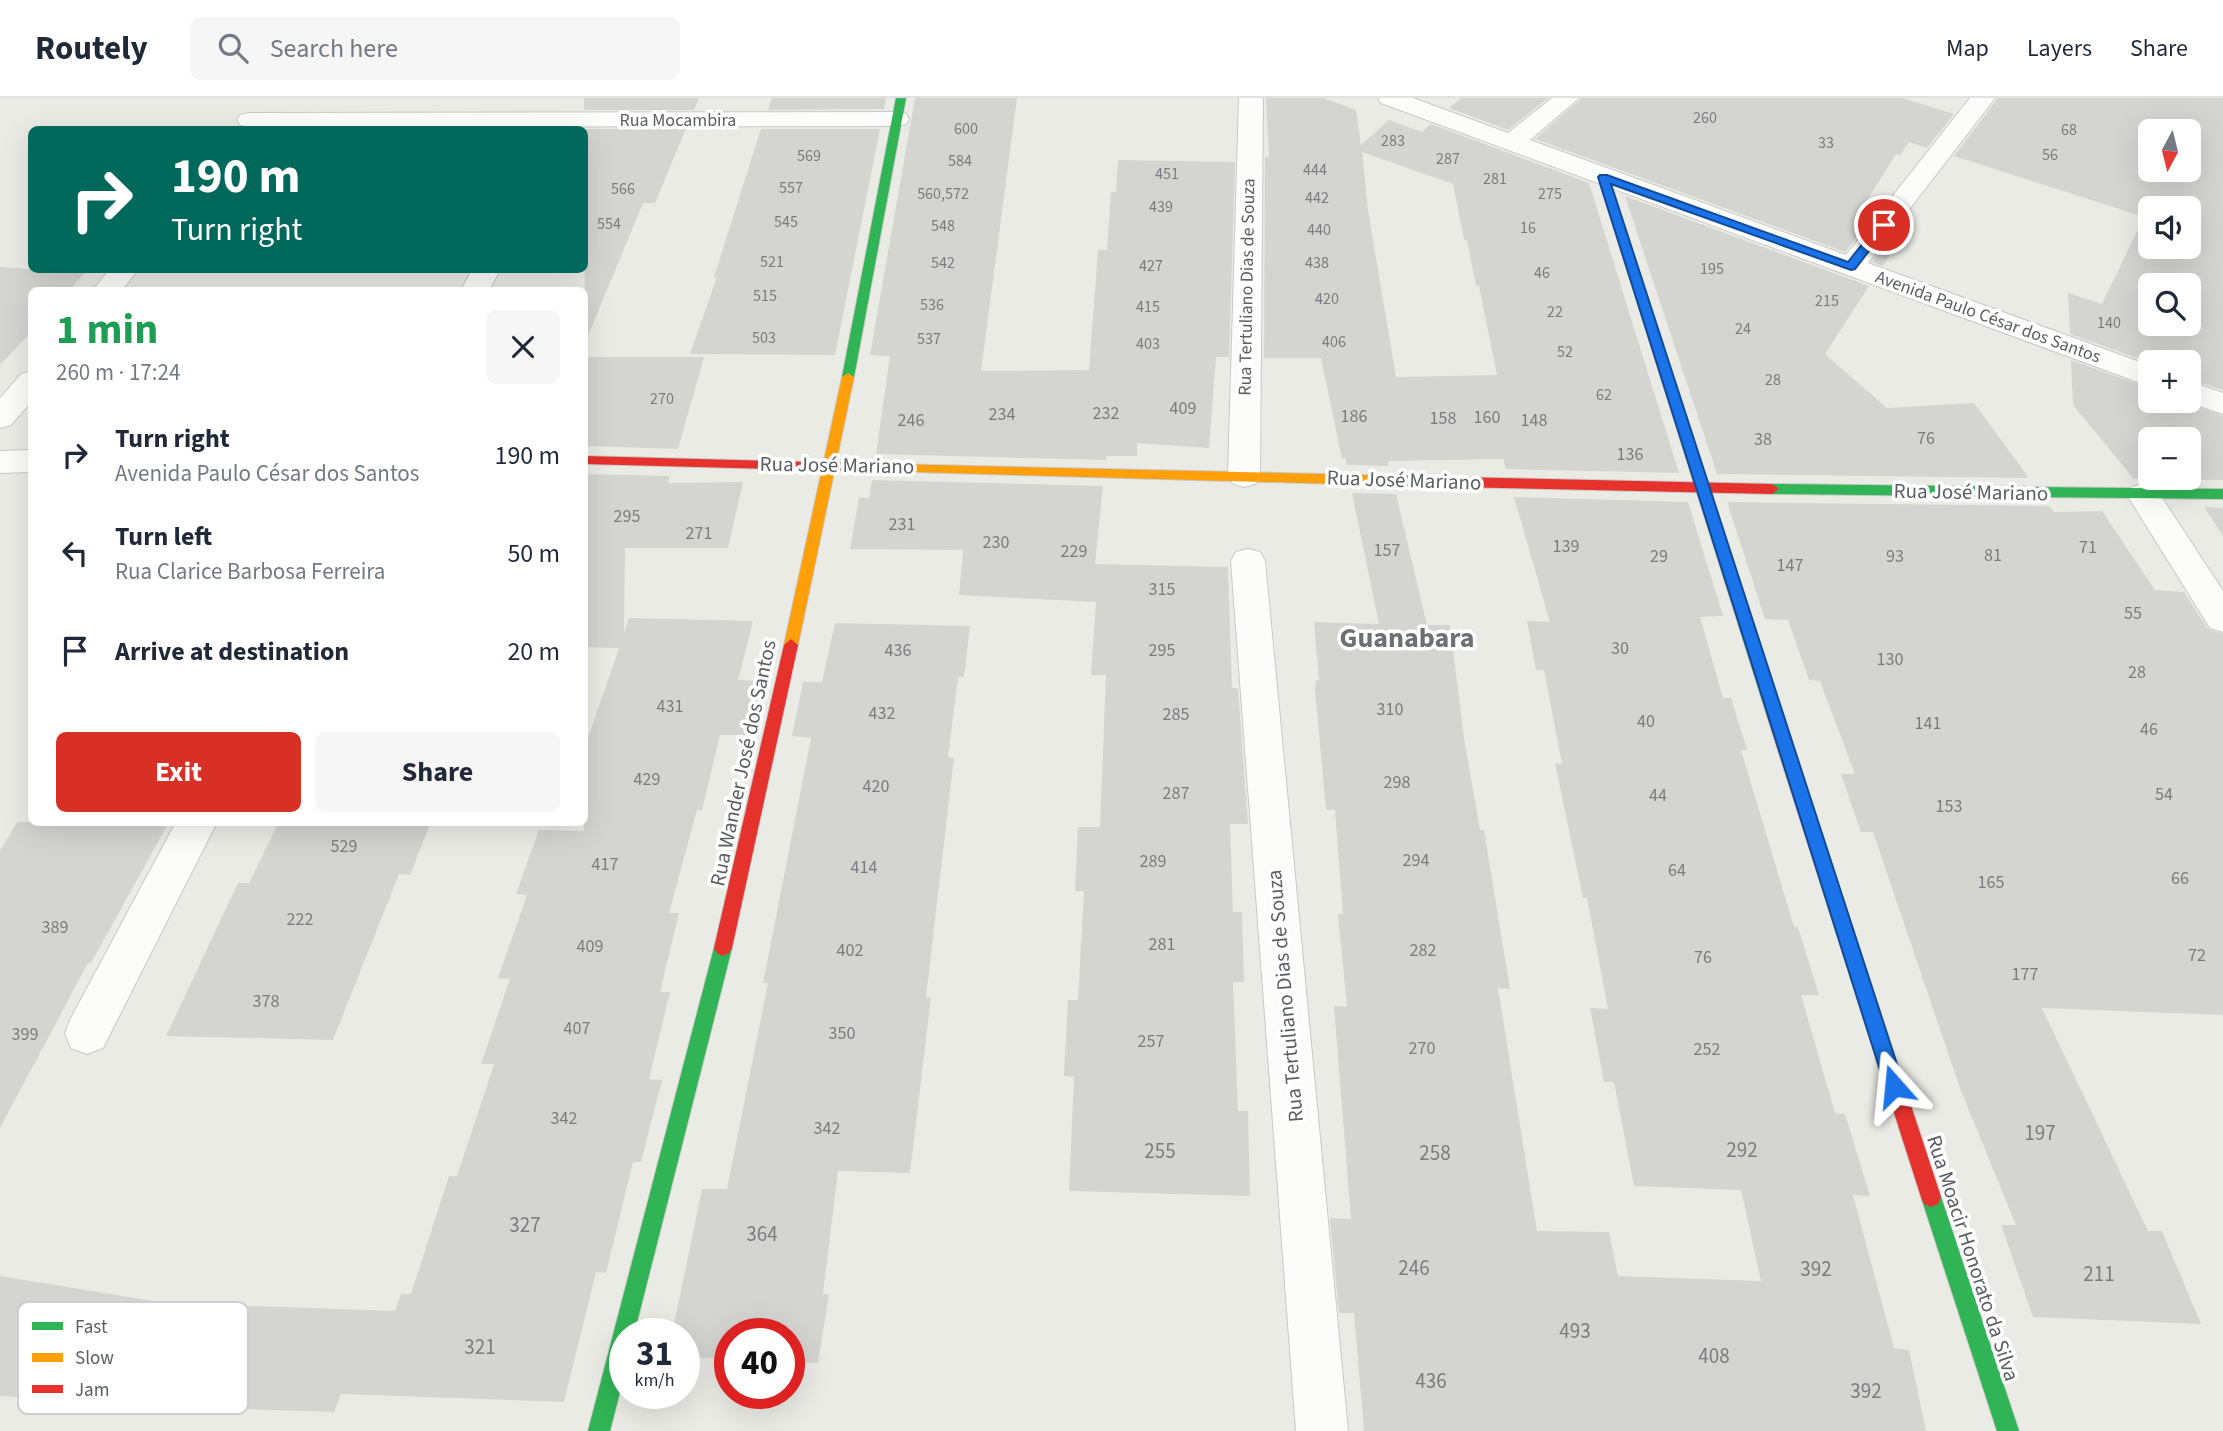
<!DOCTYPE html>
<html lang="en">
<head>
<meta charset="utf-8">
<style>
	:root { --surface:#fff; --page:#f6f6f7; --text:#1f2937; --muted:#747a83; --line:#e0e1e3; --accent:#d93025 }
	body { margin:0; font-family:"Source Sans 3",sans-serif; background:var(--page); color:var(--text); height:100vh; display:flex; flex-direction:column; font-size:26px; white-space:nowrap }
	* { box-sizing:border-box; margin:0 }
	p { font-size:23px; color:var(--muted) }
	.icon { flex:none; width:38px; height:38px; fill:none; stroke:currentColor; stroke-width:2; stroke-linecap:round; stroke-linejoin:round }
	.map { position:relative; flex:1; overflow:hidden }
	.sheet { position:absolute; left:28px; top:189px; width:560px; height:539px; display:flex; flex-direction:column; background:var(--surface); border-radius:10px; box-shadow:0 7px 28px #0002 }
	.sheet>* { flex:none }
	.hud { position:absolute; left:28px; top:28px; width:560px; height:147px; border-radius:10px; box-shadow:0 7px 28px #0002; background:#00695c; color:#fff; overflow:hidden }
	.needle { width:46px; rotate:187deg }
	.fabs { position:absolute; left:2138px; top:21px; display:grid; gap:14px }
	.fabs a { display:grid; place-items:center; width:63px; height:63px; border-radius:10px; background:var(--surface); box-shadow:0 7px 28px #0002; font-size:35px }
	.speed { position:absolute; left:609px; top:1220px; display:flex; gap:14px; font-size:35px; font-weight:700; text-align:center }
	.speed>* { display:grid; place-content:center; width:91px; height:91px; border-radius:50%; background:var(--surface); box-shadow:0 7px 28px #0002; line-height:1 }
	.speed small { font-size:18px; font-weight:400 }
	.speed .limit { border:10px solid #d22; background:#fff; color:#111 }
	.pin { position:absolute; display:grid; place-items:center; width:60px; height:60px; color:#fff; margin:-30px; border:4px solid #fff; border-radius:50%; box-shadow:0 2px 7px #0007 }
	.me { position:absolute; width:77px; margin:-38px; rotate:342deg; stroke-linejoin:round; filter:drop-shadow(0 0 5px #0008) }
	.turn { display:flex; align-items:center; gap:24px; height:147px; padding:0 28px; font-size:32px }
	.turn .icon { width:91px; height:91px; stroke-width:2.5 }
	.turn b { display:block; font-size:49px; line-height:60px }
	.round { display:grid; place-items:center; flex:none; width:74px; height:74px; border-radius:10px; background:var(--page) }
	.headline { display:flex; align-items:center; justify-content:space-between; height:119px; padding:0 28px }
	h1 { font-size:42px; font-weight:700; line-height:52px; color:#1e9e55 }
	.cta { display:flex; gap:14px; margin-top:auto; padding:14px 28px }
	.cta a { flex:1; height:80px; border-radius:10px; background:var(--accent); color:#fff; font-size:28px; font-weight:700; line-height:80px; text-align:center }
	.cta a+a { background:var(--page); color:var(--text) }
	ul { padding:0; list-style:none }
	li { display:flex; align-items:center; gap:21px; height:98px; padding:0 28px }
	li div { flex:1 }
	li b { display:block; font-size:26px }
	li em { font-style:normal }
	header { display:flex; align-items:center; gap:42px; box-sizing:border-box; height:98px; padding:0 35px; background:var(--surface); border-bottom:2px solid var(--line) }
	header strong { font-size:33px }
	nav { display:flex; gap:38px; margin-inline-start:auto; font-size:24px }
	.search { width:490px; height:63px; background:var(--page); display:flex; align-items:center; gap:18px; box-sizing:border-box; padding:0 24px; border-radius:10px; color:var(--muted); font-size:26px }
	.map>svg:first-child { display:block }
	.building { fill:#d4d4d1; fill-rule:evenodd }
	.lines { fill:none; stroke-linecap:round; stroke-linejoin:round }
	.street-casing { stroke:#c8c9c8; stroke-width:2 }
	.fast-casing { stroke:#c9c9c9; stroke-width:2 }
	.slow-casing { stroke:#c9c9c9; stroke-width:2 }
	.jam-casing { stroke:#c9c9c9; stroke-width:2 }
	.street { fill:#fcfcfb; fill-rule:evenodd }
	.fast { fill:#30b455; fill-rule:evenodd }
	.slow { fill:#ff9f0a; fill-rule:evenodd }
	.jam { fill:#e5322d; fill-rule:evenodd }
	.route { fill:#1a73e8; stroke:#114b97; stroke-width:2 }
	.labels { text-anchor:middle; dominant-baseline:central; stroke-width:7; stroke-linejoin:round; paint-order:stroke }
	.far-number-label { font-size:16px; fill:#7a7c7f }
	.far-street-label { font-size:18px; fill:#5b5e63; stroke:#fff }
	.number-label { font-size:18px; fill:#7a7c7f }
	.street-label { font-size:21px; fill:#5b5e63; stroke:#fff }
	.near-number-label { font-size:21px; fill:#7a7c7f }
	.district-label { font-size:28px; font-weight:bold; fill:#6c7075; stroke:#fff }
	.key { fill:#fff; stroke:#cecfd0; stroke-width:2 }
	.key-label { font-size:19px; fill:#5b5e63 }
</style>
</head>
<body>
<header>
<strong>Routely</strong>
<div class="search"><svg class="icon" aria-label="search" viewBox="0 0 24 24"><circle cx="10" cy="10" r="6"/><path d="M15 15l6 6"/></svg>Search here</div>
<nav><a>Map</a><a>Layers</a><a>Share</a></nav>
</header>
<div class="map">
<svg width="2223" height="1333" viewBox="0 0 2223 1333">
	<rect width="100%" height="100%" fill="#ebebe6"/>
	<g class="building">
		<path d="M584,0H699L694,12H584Z"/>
		<path d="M772,0H886L884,11L768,12Z"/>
		<path d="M915,0H1017L981,273L1089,272L1098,152H1107L1111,94H1116L1118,62L1235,64L1229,259H1216L1209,350L1137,345V358H1106V362L876,356L890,258L870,257Z"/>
		<path d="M1266,0H1323L1356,12L1361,47L1389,22L1422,34L1431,26L1589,85L1679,375L1506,371L1503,361L1388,363L1389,368L1347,367L1345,360L1342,361L1321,260H1264L1265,59H1269ZM1362,54L1453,86L1464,142H1467L1476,188H1479L1497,277L1396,279L1368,112Z"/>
		<path d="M1461,0H1548L1508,32L1449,10Z"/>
		<path d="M1582,0H1902L1954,16L1927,50L1909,44L1900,57L1896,56L1854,123L1866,127L1845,154L1535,41Z"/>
		<path d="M1998,0H2223V292L2189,281V264L2151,265L2070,236L2068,195L2102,206L2144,119L1954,58ZM2151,33H2189V72H2151ZM2151,110H2189V149H2151ZM2151,187H2189V226H2151Z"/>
		<path d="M584,31H686L655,105H643L585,245Z"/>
		<path d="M761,31H880L835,257L690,256L717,179H714Z"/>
		<path d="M1625,98L1869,188L1825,256L1887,310L1974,305L2029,380L1717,376Z"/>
		<path d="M1894,136L1902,138L1883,168L1872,164Z"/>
		<path d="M0,169L86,174L69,192H32V233L0,267Z"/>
		<path d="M584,259H704L678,351L584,348Z"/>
		<path d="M2071,262L2151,291V303H2182L2223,318V382L2134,381L2073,307ZM2151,341H2189V380H2151Z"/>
		<path d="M584,376L670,378L668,385L743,384L728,450H625L624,535L629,520L753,523L738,582L762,583L749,637H720L702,712H697L669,815H679L660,894H670L649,981L662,982L641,1064H633L606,1175L596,1174L564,1304L341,1296L334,1314L137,1308L138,1306L0,1298V1178L165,1205L395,1213L401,1196H411L449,1078H457L494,966H481L510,881L498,880L527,797L516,796L539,732L584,733V652L619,550L584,549Z"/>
		<path d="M872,382L1103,388L1095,466L1228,469L1232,590H1238L1248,726H1230L1233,814H1242L1244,884H1233L1238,1013H1248L1250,1098L1069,1093L1074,979L1064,978L1068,902H1078L1084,793H1075L1078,729H1100L1106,577H1091L1096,504L959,497L963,452L850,451L859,400H869Z"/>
		<path d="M1352,395L1396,396L1427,527H1450L1464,640L1480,732H1484L1510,891L1498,890L1537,1133L1609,1134L1618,1178L1761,1183L1741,1092L1634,1088L1614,984H1604L1590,910L1608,911L1587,800H1583L1555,665L1562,666L1544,572H1536L1527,523L1550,524L1514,399L1688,404L1723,518L1700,519L1723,600H1731L1747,652H1741L1794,829H1798L1819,897H1801L1835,1015L1845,1016L1870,1098L1853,1097L1894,1250L1909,1252L1926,1333H1364L1354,1215H1339L1330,1120L1351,1121L1334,908L1347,909L1338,816H1343L1335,712H1326L1315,592L1316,582H1319L1314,524L1379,526Z"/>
		<path d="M1727,404L2049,408L2054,414L2102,413L2155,492L2184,494L2208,531L2223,536V917L2042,910L2148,1133H2162L2201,1226L2033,1219L2001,1127H2016L1961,993L1873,734H1861L1841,676H1855L1820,583L1809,582L1788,522L1765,521Z"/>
		<path d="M2204,409L2223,410V438Z"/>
		<path d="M835,525L970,528L964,579H958L948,659L954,660L926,899H931L910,1075L838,1073L823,1196H829L818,1265L789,1264V1236H730V1261L684,1259V1236H672L702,1091H727L768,885H763L811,640L792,638L803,584H822Z"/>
		<path d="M17,724H169L91,865H88L0,1030V753Z"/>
		<path d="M279,724H431L410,777L399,776L333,942L166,938L238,785H249Z"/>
	</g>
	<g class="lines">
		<g class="street-casing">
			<g id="street">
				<path d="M1239,0H1263L1260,378L1255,386L1244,389L1233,386L1228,378Z"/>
				<path d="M1378,0H1413L1508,35L1552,0H1579L1530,42L1846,157L1970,0H1995L1868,165L2151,268V289L1381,5Z"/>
				<path d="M897,14L906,16L909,21L906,26L897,28L249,29L240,27L237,22L240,17L249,15Z"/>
				<path d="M109,172H138L122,192H93Z"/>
				<path d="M472,172H500L489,192H461Z"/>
				<path d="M32,273V303L11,327L0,330V300L21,276Z"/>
				<path d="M2189,283L2223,295V316L2185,303H2189Z"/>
				<path d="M32,352V374L0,375V353Z"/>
				<path d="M2143,386L2155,389L2223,493V534L2210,530L2127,397L2131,389Z"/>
				<path d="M1248,451L1260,454L1265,463L1348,1333H1296L1231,463L1236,454Z"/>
				<path d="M176,724H217L103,950L87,956L71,950L65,935L71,920Z"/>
			</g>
		</g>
		<g class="fast-casing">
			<g id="fast">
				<path d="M896,0H906L854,279L848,283L842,279Z"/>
				<path d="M1599,77L1608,79L1784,621L1781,625H1771L1768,621L1598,79Z"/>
				<path d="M1772,386L2223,391V401L1772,396L1765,391Z"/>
				<path d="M723,842L729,845L732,850L634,1236H625V1274L610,1333H588L714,850L717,845Z"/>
				<path d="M1931,1089L1938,1092L1941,1099L2019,1333H1997L1921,1099L1924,1092Z"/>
			</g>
		</g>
		<g class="slow-casing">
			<g id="slow">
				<path d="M848,275L854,279L798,547L791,553L784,547L842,279Z"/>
				<path d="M850,365L1406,378L1413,383L1406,388L845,372L843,369Z"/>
			</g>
		</g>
		<g class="jam-casing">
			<g id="jam">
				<path d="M584,358L850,365L857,369L850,373L584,366Z"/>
				<path d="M1406,378L1772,386L1779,391L1772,396L1406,388L1399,383Z"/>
				<path d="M791,541L798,547L732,850L729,855L723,858L717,855L714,850L784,547Z"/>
				<path d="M1776,615L1781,617L1784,621L1941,1099L1938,1106L1931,1109L1924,1106L1921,1099L1768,621L1771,617Z"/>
			</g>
		</g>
		<use href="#street" class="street"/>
		<use href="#fast" class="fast"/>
		<use href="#slow" class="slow"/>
		<use href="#jam" class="jam"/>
	</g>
	<path class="route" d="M1600,77H1607L1848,164L1880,124L1889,127L1855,171L1851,172L1611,86L1904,988L1901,995L1894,997L1888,995L1885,988L1598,79Z"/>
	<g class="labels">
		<g class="far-number-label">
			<text x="1705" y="20">260</text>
			<text x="966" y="31">600</text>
			<text x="2069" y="32">68</text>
			<text x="1393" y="43">283</text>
			<text x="1826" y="45">33</text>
			<text x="2050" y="57">56</text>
			<text x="809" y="58">569</text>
			<text x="1448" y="61">287</text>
			<text x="960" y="63">584</text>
			<text x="1315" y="72">444</text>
			<text x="1167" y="76">451</text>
			<text x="1495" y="81">281</text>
			<text x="791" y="90">557</text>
			<text x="623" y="91">566</text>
			<text x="943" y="96">560,572</text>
			<text x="1550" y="96">275</text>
			<text x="1317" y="100">442</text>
			<text x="1161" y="109">439</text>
			<text x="786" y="124">545</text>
			<text x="609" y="126">554</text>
			<text x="943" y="128">548</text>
			<text x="1528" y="130">16</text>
			<text x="1319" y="132">440</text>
			<text x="772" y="164">521</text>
			<text x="943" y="165">542</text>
			<text x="1317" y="165">438</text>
			<text x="1151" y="168">427</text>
			<text x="1712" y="171">195</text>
			<text x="1542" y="175">46</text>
			<text x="765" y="198">515</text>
			<text x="1327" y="201">420</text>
			<text x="1827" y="203">215</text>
			<text x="932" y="207">536</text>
			<text x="1148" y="209">415</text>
			<text x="1555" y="214">22</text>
			<text x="2109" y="225">140</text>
			<text x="1743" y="231">24</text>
			<text x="764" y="240">503</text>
			<text x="929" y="241">537</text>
			<text x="1334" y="244">406</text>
			<text x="1148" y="246">403</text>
			<text x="1565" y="254">52</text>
			<text x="1773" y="282">28</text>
			<text x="1604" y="297">62</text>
			<text x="662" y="301">270</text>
		</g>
		<g class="far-street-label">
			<text x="678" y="22">Rua Mocambira</text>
			<text transform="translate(1247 189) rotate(-89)">Rua Tertuliano Dias de Souza</text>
			<text transform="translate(1988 219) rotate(20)">Avenida Paulo César dos Santos</text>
		</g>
		<g class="number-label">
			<text x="1183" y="310">409</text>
			<text x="1106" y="315">232</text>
			<text x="1002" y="316">234</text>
			<text x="1354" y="318">186</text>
			<text x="1487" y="319">160</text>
			<text x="1443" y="320">158</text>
			<text x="911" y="322">246</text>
			<text x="1534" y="322">148</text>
			<text x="1926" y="340">76</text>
			<text x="1763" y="341">38</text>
			<text x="1630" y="356">136</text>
			<text x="627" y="418">295</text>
			<text x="902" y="426">231</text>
			<text x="699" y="435">271</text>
			<text x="996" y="444">230</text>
			<text x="1566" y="448">139</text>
			<text x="2088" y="449">71</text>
			<text x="1387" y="452">157</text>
			<text x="1074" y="453">229</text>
			<text x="1993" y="457">81</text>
			<text x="1659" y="458">29</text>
			<text x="1895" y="458">93</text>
			<text x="1790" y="467">147</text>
			<text x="1162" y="491">315</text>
			<text x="2133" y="515">55</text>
			<text x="1620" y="550">30</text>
			<text x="898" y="552">436</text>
			<text x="1162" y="552">295</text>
			<text x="1890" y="561">130</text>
			<text x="2137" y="574">28</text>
			<text x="670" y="608">431</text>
			<text x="1390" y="611">310</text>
			<text x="882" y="615">432</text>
			<text x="1176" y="616">285</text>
			<text x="1646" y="623">40</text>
			<text x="1928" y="625">141</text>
			<text x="2149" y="631">46</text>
			<text x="647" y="681">429</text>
			<text x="1397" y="684">298</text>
			<text x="876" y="688">420</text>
			<text x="1176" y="695">287</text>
			<text x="2164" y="696">54</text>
			<text x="1658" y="697">44</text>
			<text x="1949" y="708">153</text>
			<text x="344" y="748">529</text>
			<text x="1416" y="762">294</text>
			<text x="1153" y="763">289</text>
			<text x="605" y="766">417</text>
			<text x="864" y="769">414</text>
			<text x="1677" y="772">64</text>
			<text x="2180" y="780">66</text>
			<text x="1991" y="784">165</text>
			<text x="300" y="821">222</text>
			<text x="55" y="829">389</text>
			<text x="1162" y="846">281</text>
			<text x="590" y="848">409</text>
			<text x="850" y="852">402</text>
			<text x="1423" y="852">282</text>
			<text x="2197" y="857">72</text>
			<text x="1703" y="859">76</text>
			<text x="2025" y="876">177</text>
			<text x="266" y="903">378</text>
			<text x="577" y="930">407</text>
			<text x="842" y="935">350</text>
			<text x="25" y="936">399</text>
			<text x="1151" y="943">257</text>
			<text x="1422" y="950">270</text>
			<text x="1707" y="951">252</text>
			<text x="564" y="1020">342</text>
			<text x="827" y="1030">342</text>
		</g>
		<g class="street-label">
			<text transform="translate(837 367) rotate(1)">Rua José Mariano</text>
			<text transform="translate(1404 382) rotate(2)">Rua José Mariano</text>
			<text transform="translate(1971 394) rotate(1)">Rua José Mariano</text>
			<text transform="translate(743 665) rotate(-78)">Rua Wander José dos Santos</text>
			<text transform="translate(1285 898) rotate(-95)">Rua Tertuliano Dias de Souza</text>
			<text transform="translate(1973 1160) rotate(72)">Rua Moacir Honorato da Silva</text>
		</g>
		<g class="near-number-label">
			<text x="2040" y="1035">197</text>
			<text x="1742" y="1052">292</text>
			<text x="1160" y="1053">255</text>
			<text x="1435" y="1055">258</text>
			<text x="525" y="1127">327</text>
			<text x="762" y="1136">364</text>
			<text x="1414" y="1170">246</text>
			<text x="1816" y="1171">392</text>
			<text x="2099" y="1176">211</text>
			<text x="1575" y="1233">493</text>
			<text x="480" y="1249">321</text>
			<text x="1714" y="1258">408</text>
			<text x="1431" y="1283">436</text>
			<text x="1866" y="1293">392</text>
		</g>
		<g class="district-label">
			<text x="1407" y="540">Guanabara</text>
		</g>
	</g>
	<rect x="18" y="1204" width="230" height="112" rx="10" class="key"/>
	<rect x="32" y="1224" width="31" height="8" fill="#30b455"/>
	<rect x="32" y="1255" width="31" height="9" fill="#ff9f0a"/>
	<rect x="32" y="1287" width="31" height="8" fill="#e5322d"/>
	<g class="key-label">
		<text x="75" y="1235">Fast</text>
		<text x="75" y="1266">Slow</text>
		<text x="75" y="1298">Jam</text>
	</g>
</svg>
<div class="fabs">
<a><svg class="needle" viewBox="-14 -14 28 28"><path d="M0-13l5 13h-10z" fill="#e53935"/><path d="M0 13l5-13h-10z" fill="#747a83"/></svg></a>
<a><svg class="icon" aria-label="sound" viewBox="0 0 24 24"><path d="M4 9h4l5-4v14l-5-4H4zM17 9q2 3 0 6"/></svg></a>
<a><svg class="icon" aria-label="search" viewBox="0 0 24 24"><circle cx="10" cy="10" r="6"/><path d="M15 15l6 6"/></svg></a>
<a>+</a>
<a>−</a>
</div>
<div class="speed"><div>31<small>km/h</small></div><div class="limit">40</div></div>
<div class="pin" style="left:1884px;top:127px;background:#d93025"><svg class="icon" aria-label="arrive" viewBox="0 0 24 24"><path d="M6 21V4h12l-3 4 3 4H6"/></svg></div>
<svg class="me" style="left:1894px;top:988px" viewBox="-20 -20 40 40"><path d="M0-17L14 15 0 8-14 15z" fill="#1a73e8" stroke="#fff" stroke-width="4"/></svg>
<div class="hud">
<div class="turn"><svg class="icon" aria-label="right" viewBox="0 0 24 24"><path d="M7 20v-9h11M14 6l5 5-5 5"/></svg><div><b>190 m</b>Turn right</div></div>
</div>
<section class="sheet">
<div class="headline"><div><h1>1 min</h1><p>260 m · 17:24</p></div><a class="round"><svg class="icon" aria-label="close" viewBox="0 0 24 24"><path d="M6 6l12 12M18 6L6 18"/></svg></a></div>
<ul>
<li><svg class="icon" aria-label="right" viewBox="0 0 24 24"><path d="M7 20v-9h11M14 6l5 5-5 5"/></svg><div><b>Turn right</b><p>Avenida Paulo César dos Santos</p></div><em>190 m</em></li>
<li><svg class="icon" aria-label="left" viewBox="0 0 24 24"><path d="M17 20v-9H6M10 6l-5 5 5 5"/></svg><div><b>Turn left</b><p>Rua Clarice Barbosa Ferreira</p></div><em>50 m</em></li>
<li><svg class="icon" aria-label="arrive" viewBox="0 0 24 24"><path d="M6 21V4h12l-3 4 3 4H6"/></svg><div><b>Arrive at destination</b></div><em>20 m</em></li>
</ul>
<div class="cta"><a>Exit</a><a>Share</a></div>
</section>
</div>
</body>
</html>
